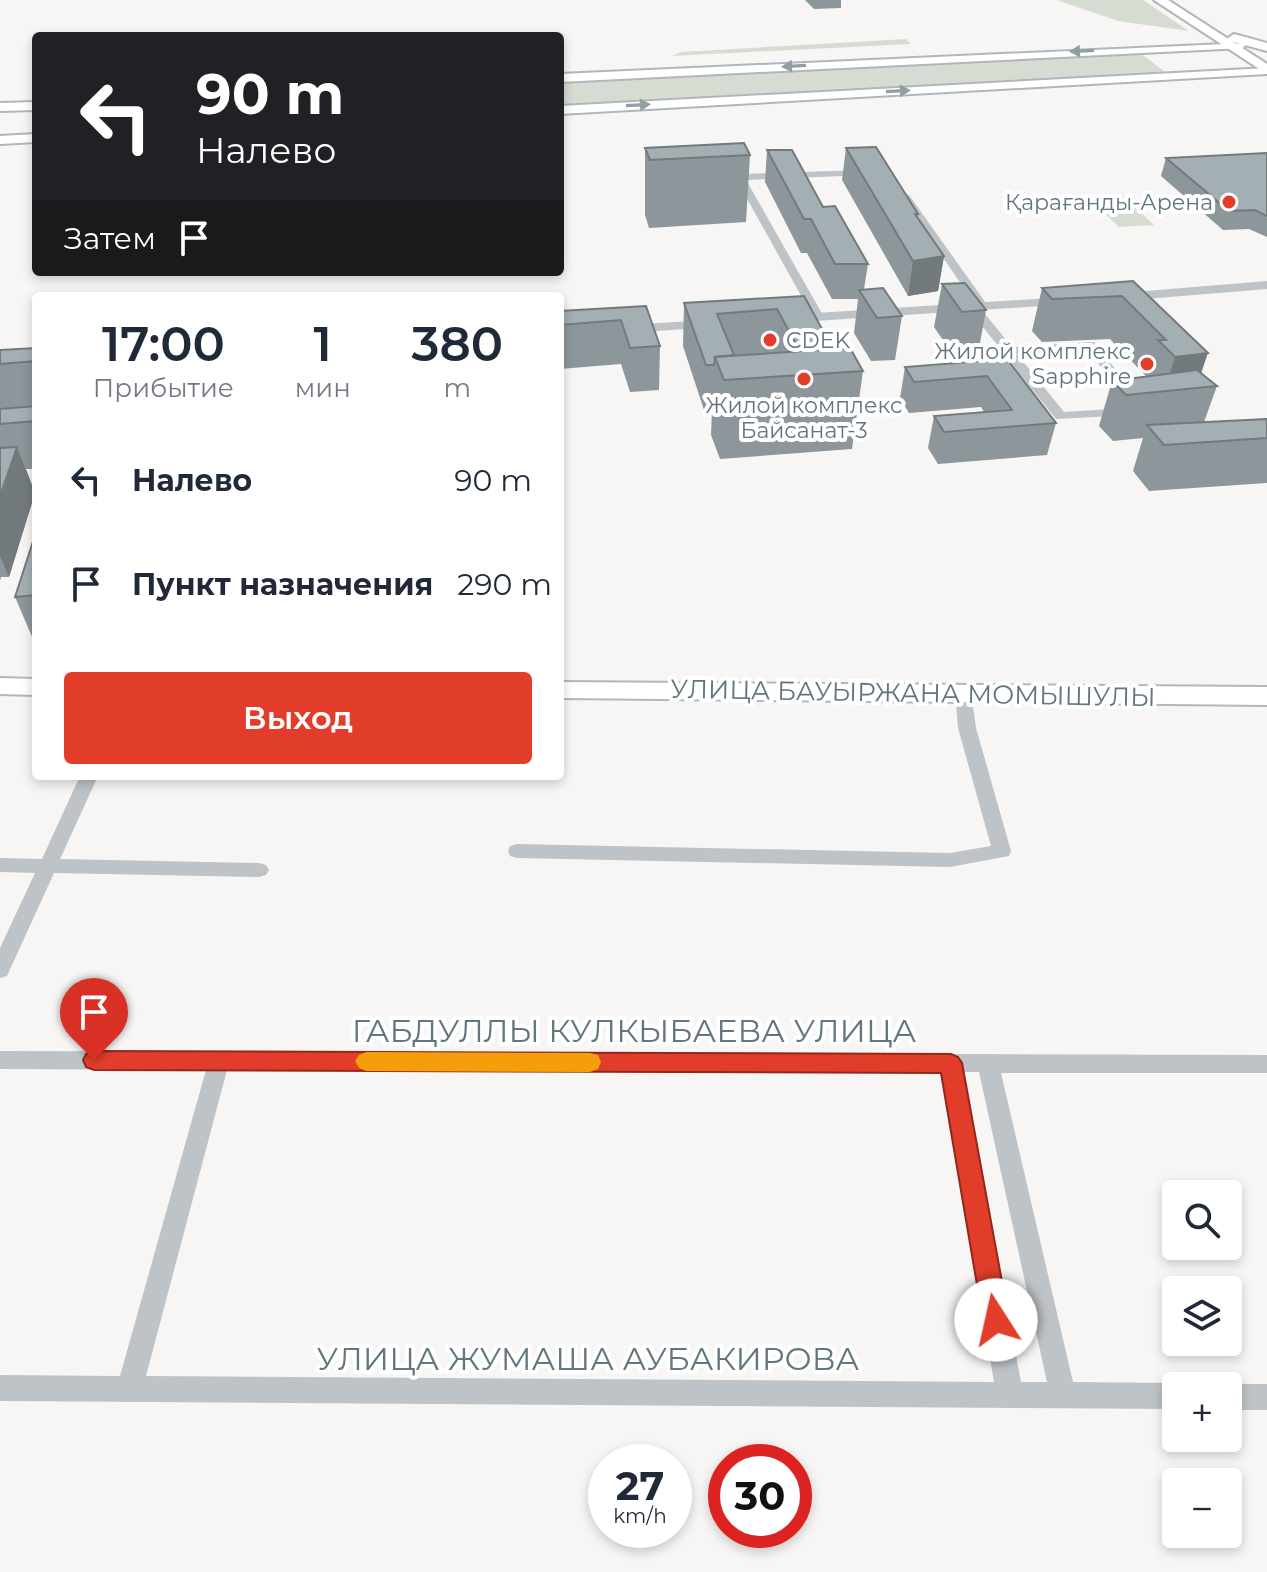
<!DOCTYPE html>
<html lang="ru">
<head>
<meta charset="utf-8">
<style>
	:root { --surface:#fff; --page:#f6f6f7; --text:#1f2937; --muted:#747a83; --accent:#e13d2a }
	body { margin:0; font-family:Montserrat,sans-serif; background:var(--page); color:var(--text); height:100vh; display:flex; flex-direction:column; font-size:30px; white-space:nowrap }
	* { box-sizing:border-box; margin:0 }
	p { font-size:26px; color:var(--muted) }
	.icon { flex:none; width:44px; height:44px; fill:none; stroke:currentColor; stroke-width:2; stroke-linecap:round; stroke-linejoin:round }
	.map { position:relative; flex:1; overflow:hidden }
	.details { position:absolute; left:32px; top:292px; width:532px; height:488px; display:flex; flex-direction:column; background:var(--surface); border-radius:8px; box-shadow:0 4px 12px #0003 }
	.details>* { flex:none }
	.banner { position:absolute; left:32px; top:32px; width:532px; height:244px; border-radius:8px; box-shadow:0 4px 12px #0003; background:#202124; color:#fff; overflow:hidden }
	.controls { position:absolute; left:1162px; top:1180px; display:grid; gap:16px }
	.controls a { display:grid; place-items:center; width:80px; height:80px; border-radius:8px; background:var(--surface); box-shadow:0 4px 12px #0003; font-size:40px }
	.speed { position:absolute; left:588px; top:1444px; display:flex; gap:16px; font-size:40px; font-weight:700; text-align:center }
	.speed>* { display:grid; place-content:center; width:104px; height:104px; border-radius:50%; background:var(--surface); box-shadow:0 4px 12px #0003; line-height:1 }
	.speed small { font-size:20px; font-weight:400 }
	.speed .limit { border:12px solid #d22; background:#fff; color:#111 }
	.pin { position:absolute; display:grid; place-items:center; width:68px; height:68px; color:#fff; margin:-82px -34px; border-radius:50% 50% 50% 0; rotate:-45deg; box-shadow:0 0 8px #0007 }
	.pin .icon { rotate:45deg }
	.me { position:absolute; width:88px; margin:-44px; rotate:350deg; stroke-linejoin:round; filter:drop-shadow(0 0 6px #0008) }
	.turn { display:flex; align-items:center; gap:28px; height:168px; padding:0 32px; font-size:36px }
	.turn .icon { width:104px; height:104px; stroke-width:2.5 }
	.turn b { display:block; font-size:56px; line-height:68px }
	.then { display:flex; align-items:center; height:76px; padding:0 32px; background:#0003; gap:16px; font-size:30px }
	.eta { display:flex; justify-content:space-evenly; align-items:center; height:136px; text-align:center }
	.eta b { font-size:48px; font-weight:600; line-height:56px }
	.primary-button { display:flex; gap:16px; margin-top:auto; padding:16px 32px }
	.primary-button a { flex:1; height:92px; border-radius:8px; background:var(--accent); color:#fff; font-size:32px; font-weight:600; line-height:92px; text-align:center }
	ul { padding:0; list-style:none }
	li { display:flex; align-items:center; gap:24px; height:104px; padding:0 32px }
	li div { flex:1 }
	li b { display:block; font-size:30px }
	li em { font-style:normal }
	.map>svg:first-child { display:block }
	.green { fill:#d7dcd3 }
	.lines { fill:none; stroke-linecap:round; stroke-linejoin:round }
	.secondary-casing { stroke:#b0b7ba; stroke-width:4 }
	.primary-casing { stroke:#b1b7ba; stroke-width:4 }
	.trunk-casing { stroke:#b1b6b9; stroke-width:4 }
	.minor { fill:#bdc3c6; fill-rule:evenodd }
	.tertiary { fill:#bdc3c6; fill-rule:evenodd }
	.secondary { fill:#fff; fill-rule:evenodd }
	.primary { fill:#fff; fill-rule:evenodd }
	.trunk { fill:#fff; fill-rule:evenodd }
	.wall { fill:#8d969a }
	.shaded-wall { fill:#737a7d }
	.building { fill:#a4afb3; stroke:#737a7d; stroke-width:2 }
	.oneway { fill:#919fa5 }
	.route { fill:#e13d2a; stroke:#92281b; stroke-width:2 }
	.slow { fill:#f59e0b }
	.poi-dot { fill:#e13d2a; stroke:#fff; stroke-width:3 }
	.labels { text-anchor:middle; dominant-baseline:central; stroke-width:8; stroke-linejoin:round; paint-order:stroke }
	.far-poi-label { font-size:22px; fill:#62767e; stroke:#fff; text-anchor:end }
	.street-label { font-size:26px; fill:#62767e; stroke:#fff }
	.near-street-label { font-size:32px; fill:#62767e; stroke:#fff }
</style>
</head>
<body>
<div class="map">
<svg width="1267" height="1572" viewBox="0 0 1267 1572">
	<rect width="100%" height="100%" fill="#f7f6f4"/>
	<g class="green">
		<path d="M1057,0H1143L1189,31L1118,21Z"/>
		<path d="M906,39L911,44L671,56L681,52Z"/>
		<path d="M1136,50L1168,74L560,106V79Z"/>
		<path d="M1122,195L1154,225L1119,227L1088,197Z"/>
	</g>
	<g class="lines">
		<g class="secondary-casing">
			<g id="secondary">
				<path d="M1247,43L1243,48L560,82V74Z"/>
				<path d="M1267,68V74L560,114V106Z"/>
				<path d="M36,102V110L0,111V103Z"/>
				<path d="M36,134V142L0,144V136Z"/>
			</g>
		</g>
		<g class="primary-casing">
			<g id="primary">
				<path d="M1234,34L1267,43V51L1230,41L1228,38Z"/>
				<path d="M0,678L36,679V695L0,694Z"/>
				<path d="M560,682L1267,687V705L560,698Z"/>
			</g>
		</g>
		<g class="trunk-casing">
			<path id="trunk" d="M1154,0H1168L1267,64V74Z"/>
		</g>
		<g class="minor">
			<path d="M865,170L868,171V175L746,180L824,317L814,319L735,177L740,174Z"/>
			<path d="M903,195H909L988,306L981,309L1012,347L1094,342L1137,397L1127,400L1087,349L1017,354L1064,412L1128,408L1134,412L1133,415L1056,419L967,307L975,304L901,197Z"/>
			<path d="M963,687L971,692L976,728L1011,851L1009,856L950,867L517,858L510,856L508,851L510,846L517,844L950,853L991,846L958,728L955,692Z"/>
			<path d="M80,776H98L60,859L259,863L266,865L269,870L266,875L259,877L54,873L7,976L0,978V948L35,873L0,872V858L42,859Z"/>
			<path d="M0,1051L1267,1055V1073H1001L1073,1382L1176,1383L1184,1386H1176V1409L0,1401V1375L120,1376L206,1070L0,1069ZM227,1070L942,1072L994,1382L146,1376ZM964,1072H979L1047,1382H1021Z"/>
			<path d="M1228,1384H1267V1410H1228V1386H1223Z"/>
		</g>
		<g class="tertiary">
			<path d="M1267,281V289L1121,301L1114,297L1121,293Z"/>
			<path d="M1066,297L1073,301L1071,304L785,323L778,319L785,315Z"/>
			<path d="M711,320L716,321V327L626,333L619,329L626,325Z"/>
		</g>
		<use href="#secondary" class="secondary"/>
		<use href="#primary" class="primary"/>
		<use href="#trunk" class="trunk"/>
	</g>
	<g class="wall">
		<path d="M805,0H841V8L814,9Z"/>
		<path d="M645,148L750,155L746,222L649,228L645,215Z"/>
		<path d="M846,148L918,214V218L944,256L938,291L908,296L842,180Z"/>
		<path d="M767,150L823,207L868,264L864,289L902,316L895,360L871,361L854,333L858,299H832L807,253H801L765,182Z"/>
		<path d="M1267,153V237L1249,229L1223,230L1161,176L1166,158Z"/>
		<path d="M1133,281L1201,373L1217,386L1204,422L1267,419V483L1149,491L1133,471L1143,438L1113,441L1099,426L1112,381L1146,376L1110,339L1042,342L1032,331L1042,288Z"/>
		<path d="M942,284L986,310L978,354L954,356L934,327Z"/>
		<path d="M804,296L833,349L863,371L852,449L720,459L711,435L712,410H704L683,346L684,303Z"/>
		<path d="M646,306L660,346L659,390L630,392L621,364L560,369V311Z"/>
		<path d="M36,348V469H26L35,493L9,577H1L0,581V350Z"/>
		<path d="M1007,359L1056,423L1047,455L938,464L928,448L934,416L984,412L981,407L909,413L900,398L905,367Z"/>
		<path d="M36,532V646L15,597Z"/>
	</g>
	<g class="shaded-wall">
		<path d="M944,256L938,291L908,296L913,261Z"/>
		<path d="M1208,353L1196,388L1164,391L1175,357Z"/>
		<path d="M17,447L35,493L9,577L0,556V496Z"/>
	</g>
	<g class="building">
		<path d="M744,143L750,155L650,160L645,148Z"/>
		<path d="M876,147L918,214H915L944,256L913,261L846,148Z"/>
		<path d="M767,150H792L823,207L835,206L868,264H835L811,219H804Z"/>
		<path d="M1267,153V216L1255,210L1229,211L1166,158Z"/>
		<path d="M1133,281L1208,353L1175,357L1158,340H1166L1122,296L1052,299L1042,288Z"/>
		<path d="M965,283L986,310L962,312L942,284Z"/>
		<path d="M883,288L902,316L877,318L859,290Z"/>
		<path d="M804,296L833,349L800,351L777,309L717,314L734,355L715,357L714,365H706L684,303Z"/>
		<path d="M646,306L660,346L630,348L621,320L560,325V311Z"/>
		<path d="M36,348V361L0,364V350Z"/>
		<path d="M850,348L863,371L724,380L715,357Z"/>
		<path d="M1007,359L1056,423L944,432L934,416L1012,410L987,376L914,382L905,367Z"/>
		<path d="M1197,370L1217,386L1126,395L1112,381Z"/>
		<path d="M36,406V421L0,424V409Z"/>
		<path d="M1267,419V438L1164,445L1147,425Z"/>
		<path d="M17,447L0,496V448Z"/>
		<path d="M36,532V595L15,597Z"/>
	</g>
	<defs><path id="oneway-solid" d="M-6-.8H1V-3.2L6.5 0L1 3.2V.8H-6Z" transform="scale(2)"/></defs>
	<g class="oneway">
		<use href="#oneway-solid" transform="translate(1082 51) rotate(177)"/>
		<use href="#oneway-solid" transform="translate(794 66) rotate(177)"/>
		<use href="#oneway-solid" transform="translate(898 91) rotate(-3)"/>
		<use href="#oneway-solid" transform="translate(638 105) rotate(-3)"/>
	</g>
	<path class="route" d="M94,1051L951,1054L958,1057L962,1063L1009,1320L1005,1329L996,1333L987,1329L983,1320L941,1073L94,1070L86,1067L83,1060L86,1054Z"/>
	<path class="slow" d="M366,1052L590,1053L598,1055L601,1062L598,1069L590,1072L366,1071L359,1068L355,1061L359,1055Z"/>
	<g class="poi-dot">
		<circle cx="1229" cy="202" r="8"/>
		<circle cx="770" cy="340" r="8"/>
		<circle cx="1147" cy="364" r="8"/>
		<circle cx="804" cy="379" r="8"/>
	</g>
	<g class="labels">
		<g class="far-poi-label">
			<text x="1213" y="202">Қарағанды-Арена</text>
			<text x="786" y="340" text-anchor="start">CDEK</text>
			<text x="1131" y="351">Жилой комплекс<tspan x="1131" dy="25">Sapphire</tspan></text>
			<text x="804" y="405" text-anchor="middle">Жилой комплекс<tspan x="804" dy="25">Байсанат-3</tspan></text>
		</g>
		<g class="street-label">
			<text transform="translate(913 693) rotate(1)">УЛИЦА БАУЫРЖАНА МОМЫШУЛЫ</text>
		</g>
		<g class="near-street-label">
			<text x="634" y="1030">ГАБДУЛЛЫ КУЛКЫБАЕВА УЛИЦА</text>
			<text x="588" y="1358">УЛИЦА ЖУМАША АУБАКИРОВА</text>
		</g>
	</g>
</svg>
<div class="controls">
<a><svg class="icon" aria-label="search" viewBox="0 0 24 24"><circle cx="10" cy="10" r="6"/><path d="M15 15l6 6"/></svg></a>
<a><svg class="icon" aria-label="layers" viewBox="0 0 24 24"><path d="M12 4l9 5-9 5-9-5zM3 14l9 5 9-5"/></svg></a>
<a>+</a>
<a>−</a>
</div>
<div class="speed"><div>27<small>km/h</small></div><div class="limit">30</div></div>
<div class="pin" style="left:94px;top:1060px;background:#d93025"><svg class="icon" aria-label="arrive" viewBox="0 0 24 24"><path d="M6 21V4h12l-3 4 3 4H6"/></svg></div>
<svg class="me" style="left:996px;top:1320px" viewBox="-20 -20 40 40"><circle r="19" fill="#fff"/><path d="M0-13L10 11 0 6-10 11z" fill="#e13d2a"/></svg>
<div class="banner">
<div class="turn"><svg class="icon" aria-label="left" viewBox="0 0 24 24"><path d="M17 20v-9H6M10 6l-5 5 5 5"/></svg><div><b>90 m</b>Налево</div></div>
<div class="then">Затем<svg class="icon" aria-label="arrive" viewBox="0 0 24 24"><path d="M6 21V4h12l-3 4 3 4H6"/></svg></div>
</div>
<section class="details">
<div class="eta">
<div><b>17:00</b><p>Прибытие</p></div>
<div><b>1</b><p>мин</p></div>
<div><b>380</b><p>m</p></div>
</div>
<ul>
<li><svg class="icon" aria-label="left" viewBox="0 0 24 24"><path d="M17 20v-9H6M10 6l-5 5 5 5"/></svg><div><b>Налево</b></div><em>90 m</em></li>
<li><svg class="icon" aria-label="arrive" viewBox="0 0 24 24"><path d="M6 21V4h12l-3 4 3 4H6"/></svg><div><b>Пункт назначения</b></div><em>290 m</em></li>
</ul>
<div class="primary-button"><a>Выход</a></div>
</section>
</div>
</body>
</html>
